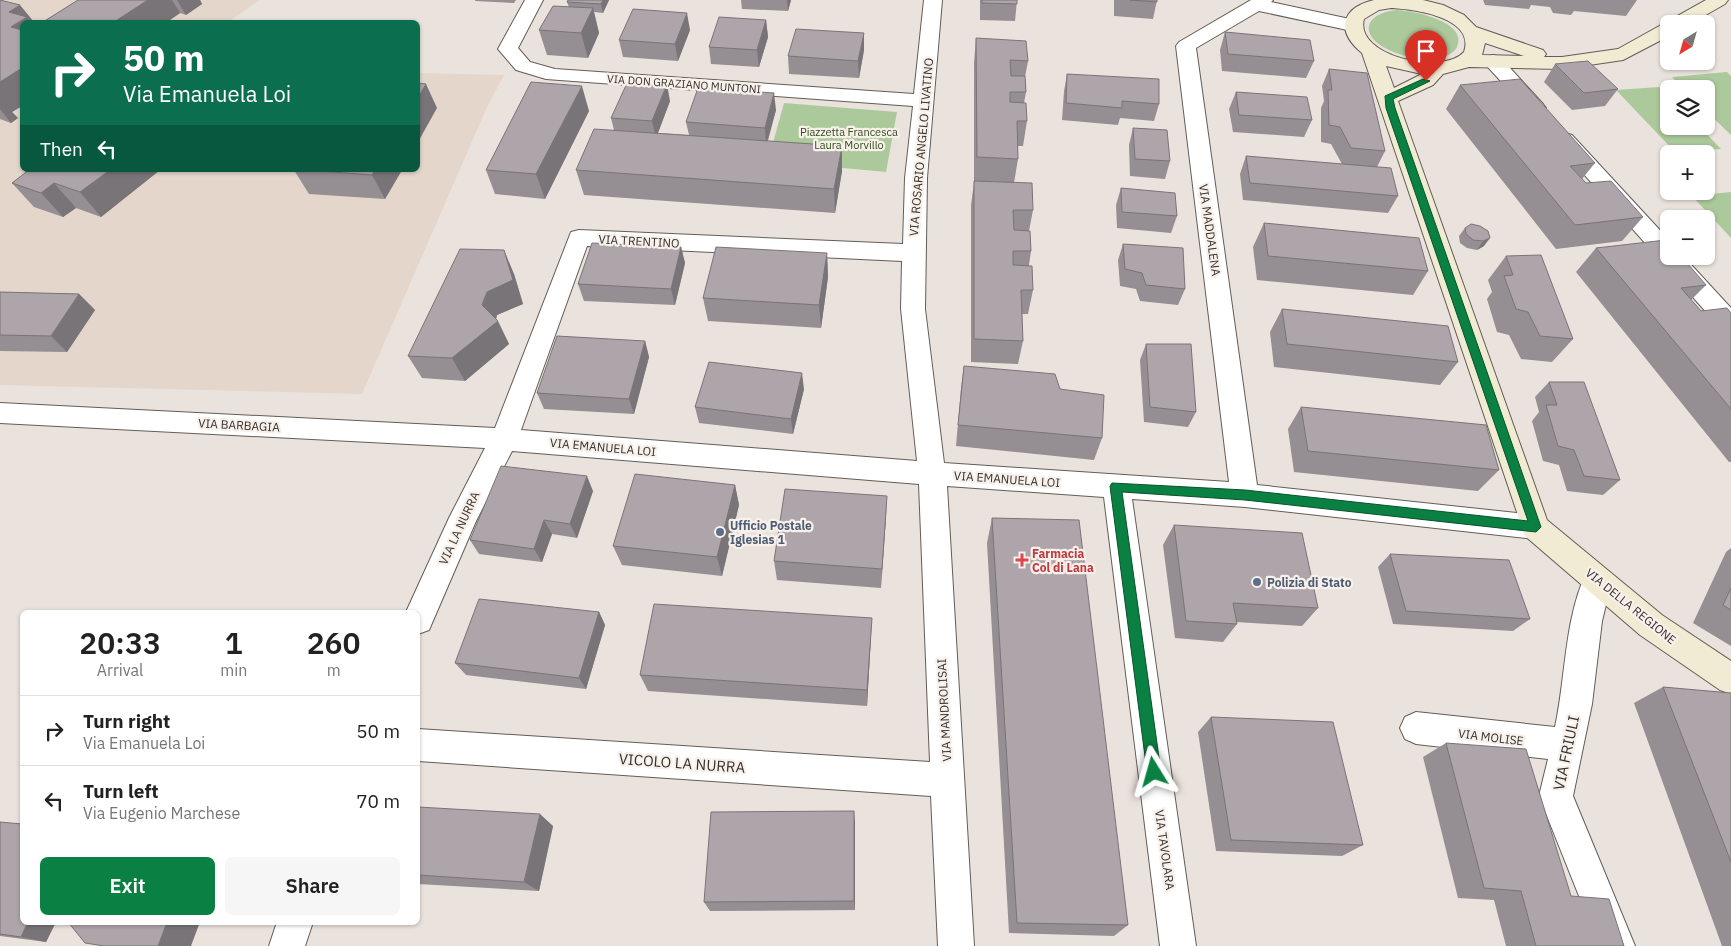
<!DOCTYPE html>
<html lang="en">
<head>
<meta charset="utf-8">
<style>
	:root { --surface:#fff; --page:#f6f6f6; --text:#222; --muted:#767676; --line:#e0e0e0; --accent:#0b8043 }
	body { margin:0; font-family:"IBM Plex Sans",sans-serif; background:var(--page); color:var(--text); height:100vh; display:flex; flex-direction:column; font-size:19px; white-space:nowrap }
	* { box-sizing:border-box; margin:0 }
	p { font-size:16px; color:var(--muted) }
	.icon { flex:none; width:28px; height:28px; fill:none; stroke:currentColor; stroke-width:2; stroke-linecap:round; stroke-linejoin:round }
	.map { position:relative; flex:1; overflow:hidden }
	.drawer { position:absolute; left:20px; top:610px; width:400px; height:315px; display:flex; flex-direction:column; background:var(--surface); border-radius:8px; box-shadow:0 1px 4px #0004 }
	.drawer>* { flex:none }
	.banner { position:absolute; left:20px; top:20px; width:400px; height:152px; border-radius:8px; box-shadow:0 1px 4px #0004; background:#0b6e4f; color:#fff; overflow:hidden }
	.needle { width:32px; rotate:217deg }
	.tools { position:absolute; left:1660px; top:15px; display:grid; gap:10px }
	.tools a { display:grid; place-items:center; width:55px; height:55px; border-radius:8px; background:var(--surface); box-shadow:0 1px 4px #0004; font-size:25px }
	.pin { position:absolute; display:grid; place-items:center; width:42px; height:42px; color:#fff; margin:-51px -21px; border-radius:50% 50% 50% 0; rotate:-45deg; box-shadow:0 0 5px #0007 }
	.pin .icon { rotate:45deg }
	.me { position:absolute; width:55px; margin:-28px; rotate:352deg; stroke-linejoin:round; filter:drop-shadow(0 0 4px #0008) }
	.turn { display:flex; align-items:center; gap:18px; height:105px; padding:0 20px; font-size:22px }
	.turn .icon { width:65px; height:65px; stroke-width:2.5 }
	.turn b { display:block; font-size:35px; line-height:42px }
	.then { display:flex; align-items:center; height:48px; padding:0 20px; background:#0003; gap:10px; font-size:19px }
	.eta { display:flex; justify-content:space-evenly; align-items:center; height:85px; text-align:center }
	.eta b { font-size:30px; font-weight:600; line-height:35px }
	.primary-button { display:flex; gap:10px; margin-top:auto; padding:10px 20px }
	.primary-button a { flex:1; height:58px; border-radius:8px; background:var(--accent); color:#fff; font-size:20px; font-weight:600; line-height:58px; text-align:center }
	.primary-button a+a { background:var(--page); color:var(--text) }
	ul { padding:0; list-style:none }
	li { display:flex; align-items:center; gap:15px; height:70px; padding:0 20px; border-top:1px solid var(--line) }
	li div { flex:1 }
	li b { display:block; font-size:19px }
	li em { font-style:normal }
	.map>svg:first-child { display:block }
	.built { fill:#e4d6cb }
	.green { fill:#acc99b }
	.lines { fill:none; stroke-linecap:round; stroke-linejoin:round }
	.street-casing { stroke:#635d57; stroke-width:2 }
	.secondary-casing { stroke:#635d57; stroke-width:2 }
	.street { fill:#fff; fill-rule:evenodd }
	.secondary { fill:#f2ebd4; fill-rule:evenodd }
	.wall { fill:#958e92 }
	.shaded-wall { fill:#797477 }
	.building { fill:#ada5aa; stroke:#797477 }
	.route { fill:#0b8043; stroke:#07532c }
	.service-dot { fill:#5c6f8a; stroke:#f8f0ea; stroke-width:2 }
	.health-dot { fill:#e0444e; stroke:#f8f0ea; stroke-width:2 }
	.labels { text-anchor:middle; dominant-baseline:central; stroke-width:4.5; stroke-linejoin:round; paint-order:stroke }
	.far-street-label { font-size:11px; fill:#35322f; stroke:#f8f0ea }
	.far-park-label { font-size:11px; fill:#2e4b19; stroke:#f8f0ea }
	.street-label { font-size:12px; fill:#35322f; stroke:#f8f0ea }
	.service-label { font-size:12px; font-weight:bold; fill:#4e5e75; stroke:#f8f0ea; text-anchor:start }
	.health-label { font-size:12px; font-weight:bold; fill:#be3a42; stroke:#f8f0ea; text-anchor:start }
	.near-street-label { font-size:15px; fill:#35322f; stroke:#f8f0ea }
</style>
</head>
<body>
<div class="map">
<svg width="1731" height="946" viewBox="0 0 1731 946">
	<rect width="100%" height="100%" fill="#eae3dd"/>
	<path class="built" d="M0,0H260L228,22H22V170H418V73L504,75L487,107L362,394L0,385Z"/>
	<g class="green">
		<path d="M1396,10C1410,10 1469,21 1457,47C1454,54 1444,57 1438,58C1421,60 1404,57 1389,50C1359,36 1363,14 1396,10Z"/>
		<path d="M1727,72L1731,76V135L1706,111V89H1683L1672,77Z"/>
		<path d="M1659,87L1669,97V126H1699L1721,149L1676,153L1616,90Z"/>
		<path d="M784,103L897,112L886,172L768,161Z"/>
		<path d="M1731,192V238L1692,196Z"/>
	</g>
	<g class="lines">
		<g class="street-casing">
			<g id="street">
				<path d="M525,0H543L518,48L530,62L555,69L914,94L924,0H942L927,178L925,309L944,463L1229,482L1176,46L1179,42L1251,0H1273L1271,2L1359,21L1361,25L1359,29L1352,31L1259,11L1196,48L1257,485L1535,515L1545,518L1549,527L1545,536L1535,539L1245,507L1132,499L1196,946H1160L1104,497L947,486L974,946H938L931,796L418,761V729L930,762L919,484L512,451L476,521L429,630L418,634V612H406L449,518L485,448L0,423V403L495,428L571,232L579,230L903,244L905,178L913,106L546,79L516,70L498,49ZM587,246L902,261L901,309L917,461L521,430Z"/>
				<path d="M1493,55L1500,57L1543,104L1546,108L1543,112L1536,114L1529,112L1486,65L1483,61L1486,57Z"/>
				<path d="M1565,133L1572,135L1669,240V256L1684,257L1731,308V333L1722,330L1668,269L1665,262L1661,261L1558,145L1554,140L1558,135Z"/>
				<path d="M1597,567L1607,571L1612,580L1602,621L1592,704L1573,796L1635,946H1599L1539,796L1548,759L1416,744L1405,739L1400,728L1405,717L1416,712L1555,727C1566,677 1564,619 1587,571Z"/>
				<path d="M277,922H313L305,946H269Z"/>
			</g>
		</g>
		<g class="secondary-casing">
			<path id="secondary" d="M1374,0H1423L1443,5L1464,15L1476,27L1543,50L1546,54L1544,57H1562L1618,49L1706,0H1728L1725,4L1690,24H1669V36L1623,60L1562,69L1469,67L1443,74L1433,85L1398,101L1547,520L1662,615L1731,661V694L1720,690L1640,635L1525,536L1362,53C1336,32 1340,8 1374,0ZM1391,8C1413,9 1476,17 1464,52C1442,76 1354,56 1364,19L1379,10ZM1485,43L1524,56L1482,55ZM1386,66L1422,74L1394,88Z"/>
		</g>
		<use href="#street" class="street"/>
		<use href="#secondary" class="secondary"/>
	</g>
	<g class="wall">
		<path d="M0,0L22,22V106L12,112L18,118L11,123L0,119Z"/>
		<path d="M78,0H200L202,4L186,15L180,13L167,22H43Z"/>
		<path d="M475,0H516L514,3L475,1Z"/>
		<path d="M609,0L603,13L594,12L599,33L588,58L547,55L539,30L569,7L567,2Z"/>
		<path d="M741,0H791L788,11L742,9Z"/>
		<path d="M980,0H1017L1015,21L980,20Z"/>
		<path d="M1114,0H1157L1153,19L1114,16Z"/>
		<path d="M1483,0H1637L1626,16L1574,11L1571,15L1553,13L1550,7L1531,5L1529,9L1485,5Z"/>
		<path d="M766,20L768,37L759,67L711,64L709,47Z"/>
		<path d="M690,30L678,61L623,57L619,40Z"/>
		<path d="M1225,32L1314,61L1306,78L1222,71L1220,50Z"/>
		<path d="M976,38L1028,61L1025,77L1026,92L1024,103L1027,121L1023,146H1018V159L1014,183L1033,210L1029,231L1031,251L1029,265L1033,290L1028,314H1022L1023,341L1018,364L971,362V205L974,182V63Z"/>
		<path d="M864,50L859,78L789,74L788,56Z"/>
		<path d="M1555,64L1618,89L1605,106L1572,110L1544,82Z"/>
		<path d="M1329,69L1385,151L1377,167L1398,196L1388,213L1243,200L1240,174L1246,156L1342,164L1331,144L1321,142V108L1324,101L1322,86Z"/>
		<path d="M1067,74L1159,104L1154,121L1120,118L1118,125L1062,120L1064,91Z"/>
		<path d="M1460,85L1595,163L1582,179L1586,183L1643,217L1622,241L1556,249L1446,109Z"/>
		<path d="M1236,92L1312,120L1304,137L1233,132L1229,109Z"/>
		<path d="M670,101L658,133L689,135L686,122L776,110L768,141L842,146V171L835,213L584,195L576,170L614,130L611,118Z"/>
		<path d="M589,111L545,199L495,194L486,170Z"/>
		<path d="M1133,128L1170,161L1165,179L1130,176L1129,145Z"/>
		<path d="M29,170H160L101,217L76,208L63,217L34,207L12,183Z"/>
		<path d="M294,170H402L385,199L309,194Z"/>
		<path d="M1121,188L1177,216L1171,233L1117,228L1116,205Z"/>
		<path d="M1264,223L1428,271L1413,295L1257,280L1253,247Z"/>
		<path d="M1480,226L1484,246L1477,250L1467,248L1460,243L1459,236L1465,228Z"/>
		<path d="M1123,244L1185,289L1178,305L1140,301L1136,289L1120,286L1118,260Z"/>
		<path d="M681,247L685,263L675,305L584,301L578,284Z"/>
		<path d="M1596,248L1706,285L1691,300L1701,311L1731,313V462H1729L1576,272Z"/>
		<path d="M827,253L828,277L821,328L708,321L703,298Z"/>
		<path d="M1506,256L1573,339L1552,362L1521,359L1509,335L1497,332L1487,299L1492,292L1488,280Z"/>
		<path d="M514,274L523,304L497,315L496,319L509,344L465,381L422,378L408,356Z"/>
		<path d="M0,292L79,294L95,310L67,352L0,351Z"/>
		<path d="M1282,309L1458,362L1440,385L1274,367L1270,332Z"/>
		<path d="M645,341L649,357L634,414L544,409L537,393Z"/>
		<path d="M1146,344L1196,412L1188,427L1144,422L1140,360Z"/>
		<path d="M964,366L1060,389L1102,438L1094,460L956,446L961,388Z"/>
		<path d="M1549,382L1620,480L1603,495L1567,491L1559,465L1543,461L1532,421L1539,412L1535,397Z"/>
		<path d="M804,389L793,434L699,423L695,407Z"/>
		<path d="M1301,407L1499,470L1478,491L1294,472L1288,429Z"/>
		<path d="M735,485L739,505L722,576L622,565L613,546Z"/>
		<path d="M593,491L577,538L552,534L542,562L479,554L470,540Z"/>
		<path d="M886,516L881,588L777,580L774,561Z"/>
		<path d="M992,518L1128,925L1114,936L1009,933L987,543Z"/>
		<path d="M1174,525L1318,608L1302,626L1236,622L1237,624L1223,642L1175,638L1163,545Z"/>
		<path d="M1731,548V646L1693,623L1726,552Z"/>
		<path d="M1390,554L1530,619L1513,631L1393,624L1378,567Z"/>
		<path d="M599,612L605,625L586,689L466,675L455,663Z"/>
		<path d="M871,636L867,706L648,691L640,675Z"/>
		<path d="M1663,687L1731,693V946H1722L1634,703Z"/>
		<path d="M1211,717L1363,845L1342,856L1216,851L1198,732Z"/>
		<path d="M1446,743L1571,896L1624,946H1506L1494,900L1458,898L1423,757Z"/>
		<path d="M418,807L553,826L539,891L418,884Z"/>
		<path d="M0,822L22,922H56L46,942L0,936Z"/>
		<path d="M855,823V910L710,911L704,902Z"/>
	</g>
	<g class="shaded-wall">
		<path d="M148,0H172L180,13L167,22H114Z"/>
		<path d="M177,0H200L202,4L186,15Z"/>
		<path d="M603,0H609L603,13L601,4Z"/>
		<path d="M787,0H791L788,11Z"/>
		<path d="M20,5L34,22H22V42L11,27L9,12Z"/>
		<path d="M593,8L599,33L588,58L581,33Z"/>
		<path d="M687,13L690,30L678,61L675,44Z"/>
		<path d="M766,20L768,37L759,67L757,50Z"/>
		<path d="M864,33V50L859,78L858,61Z"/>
		<path d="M22,68V106L12,112L18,118L11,123L0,109V82Z"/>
		<path d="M426,84L437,108L418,142V98Z"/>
		<path d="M667,84L670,101L656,138L652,121Z"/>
		<path d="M582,86L589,111L545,199L536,174Z"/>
		<path d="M774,93L776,110L766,145L765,128Z"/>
		<path d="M842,146V171L835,213L834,189Z"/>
		<path d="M110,170H160L101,217L80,192Z"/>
		<path d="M375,170H402L385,199L372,175Z"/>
		<path d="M54,183L76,208L63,217L41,193Z"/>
		<path d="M1490,238L1484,246L1477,250L1483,241Z"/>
		<path d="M681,247L685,263L675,305L671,289Z"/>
		<path d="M504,250L514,274L523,304L497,315L495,324L498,321L509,344L465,381L452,358L482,305L487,292Z"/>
		<path d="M827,253L828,277L821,328L819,305Z"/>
		<path d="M79,294L95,310L67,352L51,336Z"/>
		<path d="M645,341L649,357L634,414L629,399Z"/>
		<path d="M802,373L804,389L793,434L791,419Z"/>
		<path d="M587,476L593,491L577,538L570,524Z"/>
		<path d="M735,485L739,505L722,576L717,557Z"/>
		<path d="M887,496L886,516L881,588L882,569Z"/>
		<path d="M544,520L552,534L542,562L534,549Z"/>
		<path d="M599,612L605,625L586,689L579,678Z"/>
		<path d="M872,618L871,636L867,706V690Z"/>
		<path d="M854,811L855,823V910L854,901Z"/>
		<path d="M540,814L553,826L539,891L524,882Z"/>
		<path d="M28,922H56L46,942L21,937Z"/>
		<path d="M167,922H200L191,946H158Z"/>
	</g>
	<g class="building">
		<path d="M0,0L20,5L9,12L27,17L11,27L22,30V68L0,82Z"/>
		<path d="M78,0H148L114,22H43Z"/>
		<path d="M568,0H603L601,4L567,2Z"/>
		<path d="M982,0H1017V4L982,3Z"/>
		<path d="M1130,0H1157V2Z"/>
		<path d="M553,6L593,8L581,33L539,30Z"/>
		<path d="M633,9L687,13L675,44L619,40Z"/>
		<path d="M719,17L766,20L757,50L709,47Z"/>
		<path d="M796,29L864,33L858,61L788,56Z"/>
		<path d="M1225,32L1310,40L1314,61L1228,54Z"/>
		<path d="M976,38L1026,41L1028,61L1010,60L1011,76H1025L1026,92H1010V102L1026,103L1027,121H1017L1018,159L977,157Z"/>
		<path d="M1588,61L1618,89L1584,93L1555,64Z"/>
		<path d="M1329,69L1367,73L1385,151L1351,148L1340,127L1329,125L1328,90H1332Z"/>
		<path d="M1067,74L1159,79V104L1122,101V108L1066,103Z"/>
		<path d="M1520,79L1595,163L1570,166L1586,183L1611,181L1643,217L1575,225L1460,85Z"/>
		<path d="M628,81L667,84L652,121L611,118Z"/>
		<path d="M531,82L582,86L536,174L486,170Z"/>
		<path d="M418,83L426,84L418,98Z"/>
		<path d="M698,88L774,93L765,128L686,122Z"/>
		<path d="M1236,92L1307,97L1312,120L1239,115Z"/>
		<path d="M1133,128L1167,130L1170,161L1135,159Z"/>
		<path d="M594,129L842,146L834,189L576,170Z"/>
		<path d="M1246,156L1391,168L1398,196L1250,183Z"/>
		<path d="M29,170H110L80,192L54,183L41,193L12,183Z"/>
		<path d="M306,170H375L372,175Z"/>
		<path d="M974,181L1032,183L1033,210H1013L1014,230L1030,231L1031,251H1013V265L1032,266L1033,290H1021L1023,341L974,339Z"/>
		<path d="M1121,188L1175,193L1177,216L1122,212Z"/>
		<path d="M1264,223L1419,238L1428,271L1268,256Z"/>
		<path d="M1471,224L1480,226L1488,231L1490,238L1483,241L1473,240L1466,234L1465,228Z"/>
		<path d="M1666,240L1669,243V256H1681L1706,285L1681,288L1701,311L1727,308L1731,313V409L1596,248Z"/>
		<path d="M592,243L681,247L671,289L578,284Z"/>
		<path d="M1123,244L1183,248L1185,289L1146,285L1142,273L1125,269Z"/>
		<path d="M716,247L827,253L819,305L703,298Z"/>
		<path d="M460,249L504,250L513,280L487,292L482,305L498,321L452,358L408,356Z"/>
		<path d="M1541,255L1573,339L1540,336L1528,312L1516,309L1504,276L1513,275L1506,256Z"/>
		<path d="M0,292L79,294L51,336L0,335Z"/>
		<path d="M1282,309L1448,326L1458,362L1287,344Z"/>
		<path d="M557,336L645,341L629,399L537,393Z"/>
		<path d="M1146,344H1191L1196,412L1150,407Z"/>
		<path d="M709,362L802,373L791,419L695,407Z"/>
		<path d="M964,366L1055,374L1060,389L1104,395L1102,438L958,425Z"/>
		<path d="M1549,382H1584L1620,480L1584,476L1574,450L1558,446L1546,405H1557Z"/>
		<path d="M1301,407L1486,425L1499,470L1308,451Z"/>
		<path d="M501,466L587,476L570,524L544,520L534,549L470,540Z"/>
		<path d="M635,474L735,485L717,557L613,546Z"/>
		<path d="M785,489L887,496L882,569L774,561Z"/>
		<path d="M992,518L1079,520L1128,925L1017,923Z"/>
		<path d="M1174,525L1302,533L1318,608L1233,603L1237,624L1186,621Z"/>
		<path d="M1390,554L1509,560L1530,619L1406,611Z"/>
		<path d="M1731,588V610L1723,605Z"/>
		<path d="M479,599L599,612L579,678L455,663Z"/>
		<path d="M654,604L872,618L867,690L640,675Z"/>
		<path d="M1663,687L1731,693V862Z"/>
		<path d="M1211,717L1333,722L1363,845L1231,840Z"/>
		<path d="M1446,743L1526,749L1571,896L1609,899L1624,946H1536L1521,891L1484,888Z"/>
		<path d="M418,807L540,814L524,882L418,875Z"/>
		<path d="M854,811V901L704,902L711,812Z"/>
		<path d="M0,822L22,824V922H28L21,937L0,934Z"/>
		<path d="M68,922H167L158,946H104L85,943Z"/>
	</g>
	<path class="route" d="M1423,79L1430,81L1393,99L1395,108L1541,527L1536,532L1245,500L1122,492L1161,772L1159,777L1154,779L1150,777L1147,772L1110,486L1112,483L1245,490L1528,521L1386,108L1385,96Z"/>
	<g class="service-dot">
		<circle cx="720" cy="532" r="5"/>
		<circle cx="1257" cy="582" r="5"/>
	</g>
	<path class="health-dot" d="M1019.5 552.5h5v5h5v5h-5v5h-5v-5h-5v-5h5z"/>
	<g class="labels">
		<g class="far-street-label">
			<text transform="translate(684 84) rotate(4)">VIA DON GRAZIANO MUNTONI</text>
		</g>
		<g class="far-park-label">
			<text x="849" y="132">Piazzetta Francesca<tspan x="849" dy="13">Laura Morvillo</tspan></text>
		</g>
		<g class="street-label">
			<text transform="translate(921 147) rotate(-85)">VIA ROSARIO ANGELO LIVATINO</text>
			<text transform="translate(1210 230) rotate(82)">VIA MADDALENA</text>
			<text transform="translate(639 241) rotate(3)">VIA TRENTINO</text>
			<text transform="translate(239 425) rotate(3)">VIA BARBAGIA</text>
			<text transform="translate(603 447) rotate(5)">VIA EMANUELA LOI</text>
			<text transform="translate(1007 479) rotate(4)">VIA EMANUELA LOI</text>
			<text transform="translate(459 528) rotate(-65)">VIA LA NURRA</text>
			<text transform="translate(1631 606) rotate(39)">VIA DELLA REGIONE</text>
			<text transform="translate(944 710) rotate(-93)">VIA MANDROLISAI</text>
			<text transform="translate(1491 737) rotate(7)">VIA MOLISE</text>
			<text transform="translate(1165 850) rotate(82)">VIA TAVOLARA</text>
		</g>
		<g class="service-label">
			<text x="730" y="525">Ufficio Postale<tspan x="730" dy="14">Iglesias 1</tspan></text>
			<text x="1267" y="582">Polizia di Stato</text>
		</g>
		<g class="health-label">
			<text x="1032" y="553">Farmacia<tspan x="1032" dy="14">Col di Lana</tspan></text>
		</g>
		<g class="near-street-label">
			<text transform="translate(1566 753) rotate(-78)">VIA FRIULI</text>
			<text transform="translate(682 763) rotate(4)">VICOLO LA NURRA</text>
		</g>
	</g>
</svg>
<div class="tools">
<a><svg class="needle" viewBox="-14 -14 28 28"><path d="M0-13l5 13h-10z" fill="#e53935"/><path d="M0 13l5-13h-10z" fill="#767676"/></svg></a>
<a><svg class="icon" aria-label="layers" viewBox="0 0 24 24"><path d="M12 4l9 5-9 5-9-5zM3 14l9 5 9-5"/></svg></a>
<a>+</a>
<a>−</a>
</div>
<div class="pin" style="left:1426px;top:81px;background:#d93025"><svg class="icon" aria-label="arrive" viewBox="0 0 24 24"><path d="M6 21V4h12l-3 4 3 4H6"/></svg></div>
<svg class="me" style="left:1154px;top:772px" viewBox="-20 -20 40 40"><path d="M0-17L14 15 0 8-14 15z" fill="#0b8043" stroke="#fff" stroke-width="4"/></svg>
<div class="banner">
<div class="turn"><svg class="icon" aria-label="right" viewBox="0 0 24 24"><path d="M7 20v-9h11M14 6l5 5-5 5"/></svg><div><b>50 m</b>Via Emanuela Loi</div></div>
<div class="then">Then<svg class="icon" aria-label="left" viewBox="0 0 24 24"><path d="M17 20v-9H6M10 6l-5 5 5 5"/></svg></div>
</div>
<section class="drawer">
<div class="eta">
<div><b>20:33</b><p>Arrival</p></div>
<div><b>1</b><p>min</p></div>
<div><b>260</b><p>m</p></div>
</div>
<ul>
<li><svg class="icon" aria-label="right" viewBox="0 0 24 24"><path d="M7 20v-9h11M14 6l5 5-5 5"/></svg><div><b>Turn right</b><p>Via Emanuela Loi</p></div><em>50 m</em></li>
<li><svg class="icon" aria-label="left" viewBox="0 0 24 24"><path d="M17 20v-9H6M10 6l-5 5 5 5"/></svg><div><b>Turn left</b><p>Via Eugenio Marchese</p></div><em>70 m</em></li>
</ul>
<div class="primary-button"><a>Exit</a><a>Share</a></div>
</section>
</div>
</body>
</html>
